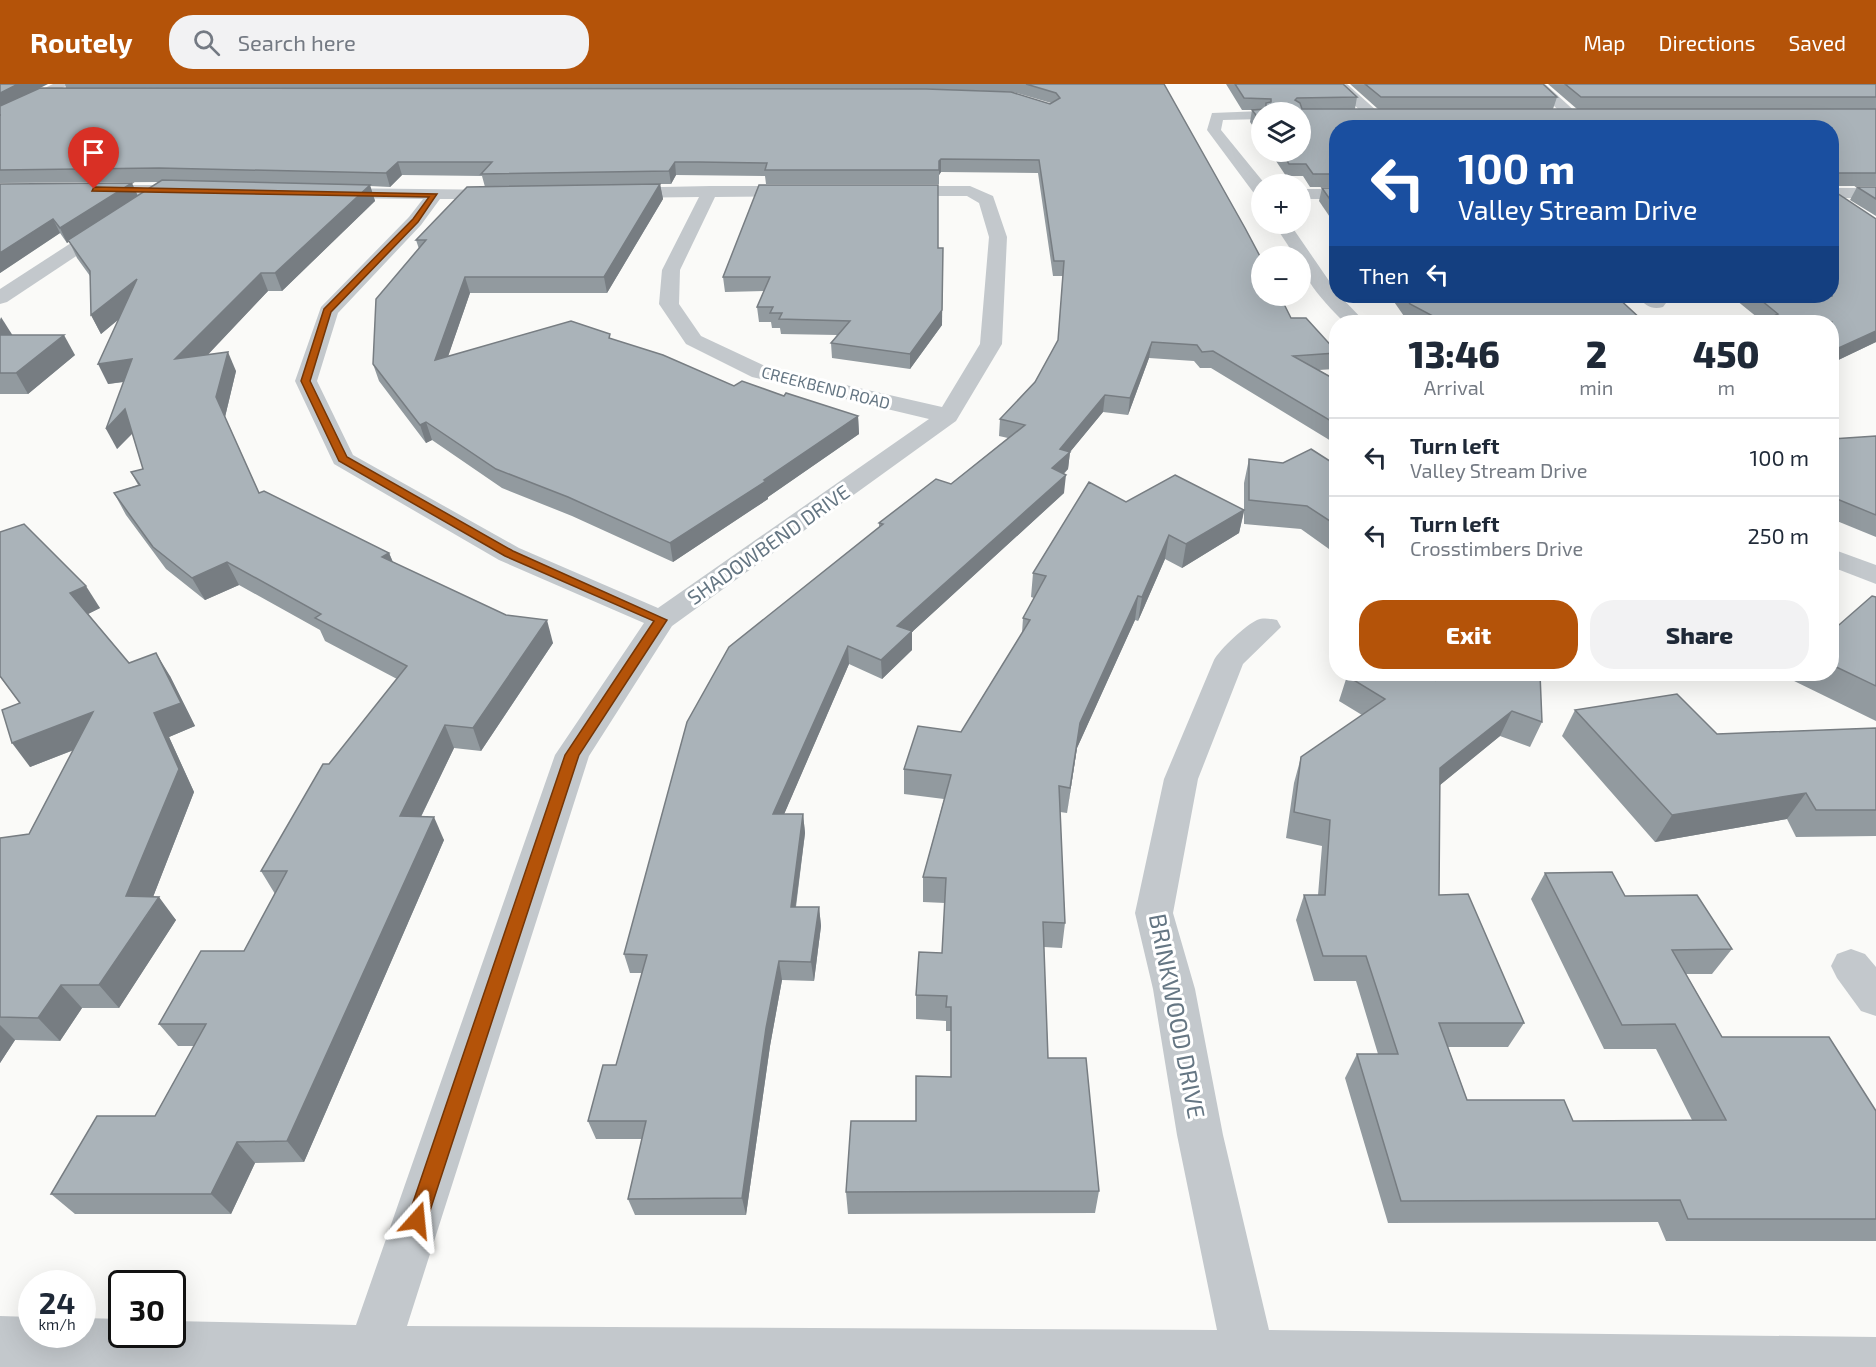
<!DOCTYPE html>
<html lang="en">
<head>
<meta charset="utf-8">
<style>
	:root { --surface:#fff; --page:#f2f2f3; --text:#1f2937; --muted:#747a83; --line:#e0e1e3; --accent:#b45309 }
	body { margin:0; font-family:"Exo 2",sans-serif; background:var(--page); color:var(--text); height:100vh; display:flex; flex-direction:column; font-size:22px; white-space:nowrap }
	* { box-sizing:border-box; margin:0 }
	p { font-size:20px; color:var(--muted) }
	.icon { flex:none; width:33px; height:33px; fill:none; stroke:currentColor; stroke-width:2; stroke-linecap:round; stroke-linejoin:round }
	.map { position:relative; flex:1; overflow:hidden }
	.sheet { position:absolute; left:1329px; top:231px; width:510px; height:366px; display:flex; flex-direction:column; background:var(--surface); border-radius:24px; box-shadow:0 6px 24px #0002 }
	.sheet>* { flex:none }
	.guide { position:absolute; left:1329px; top:36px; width:510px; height:183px; border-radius:24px; box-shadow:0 6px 24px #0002; background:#1a4fa0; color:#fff; overflow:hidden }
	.tools { position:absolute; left:1251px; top:18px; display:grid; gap:12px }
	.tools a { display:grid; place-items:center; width:60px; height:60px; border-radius:50%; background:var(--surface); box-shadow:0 6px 24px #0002; font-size:30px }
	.speed { position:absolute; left:18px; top:1186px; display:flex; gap:12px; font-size:30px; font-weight:700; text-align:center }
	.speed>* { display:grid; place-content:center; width:78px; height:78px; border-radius:50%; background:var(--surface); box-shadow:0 6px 24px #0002; line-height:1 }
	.speed small { font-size:15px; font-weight:400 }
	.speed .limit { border:3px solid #111; border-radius:9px; background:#fff; color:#111 }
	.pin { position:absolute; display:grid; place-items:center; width:51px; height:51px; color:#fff; margin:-62px -26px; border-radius:50% 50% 50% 0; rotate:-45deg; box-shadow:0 0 6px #0007 }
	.pin .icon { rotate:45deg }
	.me { position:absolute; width:66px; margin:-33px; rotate:18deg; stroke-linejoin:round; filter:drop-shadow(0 0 4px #0008) }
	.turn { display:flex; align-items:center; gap:21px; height:126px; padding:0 30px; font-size:27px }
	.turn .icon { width:78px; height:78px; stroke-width:2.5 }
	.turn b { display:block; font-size:42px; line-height:51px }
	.then { display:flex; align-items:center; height:57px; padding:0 30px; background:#0003; gap:12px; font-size:22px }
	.eta { display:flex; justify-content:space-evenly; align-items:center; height:102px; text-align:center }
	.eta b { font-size:36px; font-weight:800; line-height:42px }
	.cta { display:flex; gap:12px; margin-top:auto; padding:12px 30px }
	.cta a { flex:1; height:69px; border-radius:24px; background:var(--accent); color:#fff; font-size:24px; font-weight:800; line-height:69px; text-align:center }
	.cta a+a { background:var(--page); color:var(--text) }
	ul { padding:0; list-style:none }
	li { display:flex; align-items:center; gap:18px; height:78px; padding:0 30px; border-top:2px solid var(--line) }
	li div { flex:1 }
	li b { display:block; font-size:22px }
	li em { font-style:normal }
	header { display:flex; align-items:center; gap:36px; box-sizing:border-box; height:84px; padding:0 30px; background:var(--accent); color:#fff }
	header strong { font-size:28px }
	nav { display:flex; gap:33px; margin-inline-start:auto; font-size:21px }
	.search { width:420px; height:54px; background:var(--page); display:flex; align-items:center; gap:15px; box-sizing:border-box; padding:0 21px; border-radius:24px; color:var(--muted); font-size:22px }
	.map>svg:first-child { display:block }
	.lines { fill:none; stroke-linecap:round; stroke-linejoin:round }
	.minor { fill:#c3c8cc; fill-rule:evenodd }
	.wall { fill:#929a9f }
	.shaded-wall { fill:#777d82 }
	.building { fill:#aab3b9; stroke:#777d82; stroke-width:1.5 }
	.route { fill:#b45309; stroke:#753606; stroke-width:1.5 }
	.labels { text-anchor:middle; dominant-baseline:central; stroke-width:6; stroke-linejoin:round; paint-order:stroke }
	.far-street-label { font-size:16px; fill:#657683; stroke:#fff }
	.street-label { font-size:20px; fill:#657683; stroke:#fff }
	.near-street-label { font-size:24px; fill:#657683; stroke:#fff }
</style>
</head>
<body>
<header>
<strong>Routely</strong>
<div class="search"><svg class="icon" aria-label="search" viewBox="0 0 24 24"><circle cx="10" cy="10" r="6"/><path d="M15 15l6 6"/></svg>Search here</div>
<nav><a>Map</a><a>Directions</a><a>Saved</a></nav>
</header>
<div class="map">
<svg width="1876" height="1283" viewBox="0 0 1876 1283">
	<rect width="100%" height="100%" fill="#fafaf8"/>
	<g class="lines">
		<g class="minor">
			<path d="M53,0H70L0,35V26Z"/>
			<path d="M1332,0H1347L1377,27L1379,30L1377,33H1367Z"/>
			<path d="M1530,0H1545L1578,30L1576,33H1566Z"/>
			<path d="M1262,27L1267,28H1262V35L1223,36L1221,46L1265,100H1262V113L1256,112L1207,46L1212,29Z"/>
			<path d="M0,101H192L200,106L192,111H0Z"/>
			<path d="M710,102H801L809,107L801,112L715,113L680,186L679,220L701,252L767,283L942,323L980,260L989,153L979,119L967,112H895L887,107L895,102H970L993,112L1007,153L1002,260L956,337L672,542L589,672L407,1242L1217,1246L1177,1051L1153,905L1135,829L1164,695L1214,576C1220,565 1246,541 1257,536C1264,533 1270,535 1277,536L1281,543L1243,580L1198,695L1173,829L1195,905L1223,1051L1269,1246L1876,1253V1283H0V1232L32,1233V1251H82V1234L122,1235V1251H172V1237L356,1241L555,671L644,539L499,476L334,380L295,297L321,223L409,133L423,115L328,114L320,109L328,104L510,106L512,110L510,114L504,115H440L421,141L338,229L317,297L353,371L519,464L658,524L929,335L752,293L686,260L659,220L662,186L699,113L616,114L608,109L616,104Z"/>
			<rect x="1832" y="104" width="44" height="10"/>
			<rect x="1300" y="105" width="36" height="10"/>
			<path d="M111,136L117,137L120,141L117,145L7,218L0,220V205L105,137Z"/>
			<path d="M1274,140H1290L1336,207V212H1340L1365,238H1344C1329,223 1300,194 1300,172H1295Z"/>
			<path d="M1638,212H1659L1666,219L1663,223C1652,226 1645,222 1638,212Z"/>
			<path d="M1832,465L1876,481V500L1832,483Z"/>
			<path d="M1851,865L1865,870L1876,883V932L1861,927L1837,894L1831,882L1837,870Z"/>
		</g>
	</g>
	<g class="wall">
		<path d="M0,0L33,8L1050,20L1051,19L1013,8L926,5L66,4L65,0H1164L1291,234L1336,267V274L1334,285L1319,286L1336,296V360L1211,284H1200L1194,277L1149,274L1128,331L1103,328L1070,368L1068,385L1064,390V409L912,548V566L882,595L849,580L784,730H803L805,749L796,823H819L821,842L814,897L782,896L770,962L746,1131H635L628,1115L642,1055H596L588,1037L616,981L642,889H630L624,870L879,444V439L951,400L1008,354L999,352L1000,335L1035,298L1058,256L1063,192H1053L1038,89L941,88L939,91V100H766L765,92L676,91L671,100H660L663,115L607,209H470L448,272L610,254L734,302L784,312L858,332L859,350L768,413V415L673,478L572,432L502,404L432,356L426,359L379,297L373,280L419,165L416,156L485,103L482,92L402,91L390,103L370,102L375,117L282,207H268L208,270L236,287L225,333L259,409L389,469L393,478L553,559L481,667L454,664L421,733L444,756L304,1078L255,1079L231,1130H75L51,1110L155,1032L194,962H178L159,940L244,867L275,810L261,787L329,680L397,595L325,557L320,546L239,501L205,516L166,485L126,431L114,409L138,401L131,388L143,385L132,349L117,365L124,298L108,300L118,236L101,250L91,231L90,192L77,174L69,157L67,159L60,149L0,189V100L138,112L160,98L0,99Z"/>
		<path d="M1226,0H1343L1357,13L1355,25H1315H1876V102H1836L1837,109L1876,258L1832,279V238H1763L1731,212H1832V44H1336V103H1310L1303,92H1286L1270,68H1300L1262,28V55L1250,38L1252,26H1242Z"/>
		<path d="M1350,0H1543L1557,13L1553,25H1378Z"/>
		<path d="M1548,0H1876V25H1577Z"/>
		<path d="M1857,103H1876V132L1850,116Z"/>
		<path d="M1322,104H1336V142L1319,117Z"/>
		<path d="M938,164L942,241L910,285L832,274L831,259L837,251L781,250L780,244H772L771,238H759L757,223L764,207L725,208L723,193Z"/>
		<path d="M1390,212H1616L1642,236L1661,238H1412L1406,235Z"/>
		<path d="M0,234L12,251L75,271L28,310H0Z"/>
		<path d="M1876,352V453L1832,435V355Z"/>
		<path d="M1249,375L1283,379L1336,381V470L1301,445L1244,440V428L1239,449L1182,484L1165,475L1138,537L1135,536L1077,664L1067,729L1060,728L1065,839L1062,864L1044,863L1048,974L1099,1107L1095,1129L848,1130L846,1108L916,1037L951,993V947H946V937L916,935V911L942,869L945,819L923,818V793L944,715L904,710V685L961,648L1022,549L1023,534L1034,514L1031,513L1033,489L1126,418L1244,425V399Z"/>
		<path d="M0,448L100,524L88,530L129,579L170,592L195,642L169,653L194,708L153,813L176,836L119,924H82L60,957L15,956L0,979V754L29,750L74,666L30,683L20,619L0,593Z"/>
		<path d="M1876,513V637L1790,595L1793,590H1832V547Z"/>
		<path d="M1427,590H1540L1542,638L1530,663L1500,652L1440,701L1439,811L1524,939L1508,963H1448L1467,1016L1573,1037L1692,1036L1656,965H1604L1531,815L1545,789L1625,812L1732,865L1712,890H1686L1722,953L1876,1027V1157H1666L1658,1138L1388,1139L1345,994L1357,970H1378L1356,897H1314L1296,836L1304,811H1318L1322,762L1286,754L1294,699L1301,673L1362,631L1339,617L1347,592L1427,591Z"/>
		<path d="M1575,626L1717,650L1876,644V752L1796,753L1787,735L1655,758L1562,652Z"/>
	</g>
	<g class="shaded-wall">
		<path d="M18,0H48L0,24V9Z"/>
		<path d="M941,75V88L939,91V77Z"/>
		<path d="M398,78L402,91L390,103L386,89Z"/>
		<path d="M675,78L676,91L671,100L669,87Z"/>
		<path d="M132,99L138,112L67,159L60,144Z"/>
		<path d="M660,100L663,115L607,209L604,193Z"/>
		<path d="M370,101L375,117L282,207L275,189Z"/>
		<path d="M53,135L60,149L0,189V169Z"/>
		<path d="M943,164L942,241L910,285V270Z"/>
		<path d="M261,189L268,207L185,295L175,275Z"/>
		<path d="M465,193L470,209L441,293L435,276Z"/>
		<path d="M137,195L145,213L101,250L91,231Z"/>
		<path d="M1,233L13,252L0,257V238Z"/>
		<path d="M1876,247V258L1832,279V267Z"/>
		<path d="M64,251L75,271L28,310L16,289Z"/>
		<path d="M1152,258L1149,274L1128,331L1130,314Z"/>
		<path d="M228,268L236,287L225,333L216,313Z"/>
		<path d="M132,275L142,295L108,300L98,280Z"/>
		<path d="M1105,311L1103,328L1070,368L1068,385L1051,401L1052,384L1060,365Z"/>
		<path d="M125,325L136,346L117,365L106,345Z"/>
		<path d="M858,332L859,350L768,413V415L673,478L670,459Z"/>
		<path d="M426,338L432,356L426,359L420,341Z"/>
		<path d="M1066,391L1064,409L912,548V566L882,595L881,576L897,542Z"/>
		<path d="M1244,426L1239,449L1182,484L1186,460Z"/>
		<path d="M1169,451L1165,475L1138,537L1142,513Z"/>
		<path d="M389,469L398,491L382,473Z"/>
		<path d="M227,478L239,501L205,516L192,494Z"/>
		<path d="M86,502L100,524L84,532L70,509Z"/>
		<path d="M1138,512L1135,536L1077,664L1067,729L1080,639Z"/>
		<path d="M547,536L553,559L481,667L473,644Z"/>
		<path d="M848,562L849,580L776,749L773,730Z"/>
		<path d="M156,569L170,592L195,642L169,653L194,708L144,836L159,813L176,836L119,924L99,901L126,812L154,629Z"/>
		<path d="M1512,627L1500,652L1429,710L1440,684Z"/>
		<path d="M93,628L109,652L30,683L12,659Z"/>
		<path d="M445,641L454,664L410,755L400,732Z"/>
		<path d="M1806,709L1787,735L1655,758L1672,731Z"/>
		<path d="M803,730L805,749L793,842L791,823Z"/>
		<path d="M434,733L444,756L304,1078L287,1057Z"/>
		<path d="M819,823L821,842L814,897L811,878Z"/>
		<path d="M779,877L782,896L770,962L746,1131L742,1114L766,944Z"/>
		<path d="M61,901L82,924L60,957L38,934Z"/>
		<path d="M0,941L15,956L0,979Z"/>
		<path d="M237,1058L255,1079L231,1130L211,1110Z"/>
	</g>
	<g class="building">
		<path d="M0,0H18L0,9Z"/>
		<path d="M1026,0H1164L1245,144L1262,176V212H1280L1291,234H1306L1336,267V269L1293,272L1336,296V340L1213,267L1202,268L1197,261L1152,258L1130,314L1105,311L1060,365L1070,368L1052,384L1066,391L897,542L912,547L881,576L848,562L773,730H803L791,823H819L811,878L779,877L766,944L742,1114L628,1115L646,1037H588L603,981H616L647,871L624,870L687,638L729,563L883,440L879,439L936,395L951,400L1025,341L1000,335L1035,298L1058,256L1064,177H1054L1039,76L941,75L939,77V86H765L767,79L699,78H675L669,87L481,90L492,78H398L386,89L159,84L0,86V31H1H0V22L40,4L926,5L1011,8L1050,20L1060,14L1056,9Z"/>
		<path d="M1235,0H1343L1357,13L1297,14L1295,16L1300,19L1302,25H1876V89H1839L1836,91L1837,109L1876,135V247L1832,267V238H1773L1768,235L1778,230L1756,212H1832V44H1336V90H1313L1306,80H1289L1281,68H1300V28H1262V39L1252,26L1266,25V19L1271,18V15L1244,14Z"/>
		<path d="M1365,0H1543L1557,13H1381Z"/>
		<path d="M1565,0H1876V13H1581Z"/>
		<path d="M162,96L370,101L275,189H261L175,275L228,268L216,313L259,409L264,407L389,469L382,473L506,531L547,536L473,644L445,641L400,732L434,733L287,1057L237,1058L211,1110H51L97,1032H155L206,940H159L201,867H244L287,787H261L323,680H329L407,582L315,534L321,530L227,478L192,494L153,463L114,409L140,401L131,388L143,385L125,325L106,345L132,275L98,280L137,195L91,231L90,187L68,156Z"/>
		<path d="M132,99L60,144L53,135L0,169V100Z"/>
		<path d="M660,100L604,193H465L435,276L571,237L610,250L609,254L663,271L734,302L742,297L784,312L786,309L858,332L764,396L766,397L670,459L568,413L496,385L426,338L420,341L373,280L376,215L426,156H416L467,103Z"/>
		<path d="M759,101H938V164H943L942,226L910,270L831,259L850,237L779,235L782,229H770L773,223H757L770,193H723Z"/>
		<path d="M1857,103H1876V115Z"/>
		<path d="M1322,104H1336V124Z"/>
		<path d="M1404,212H1616L1642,236L1661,238H1444L1410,220Z"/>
		<path d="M0,251H64L16,289H0Z"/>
		<path d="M1876,352V431L1832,413V355Z"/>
		<path d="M1311,365L1336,381V441L1307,422L1249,416V375L1283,379Z"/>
		<path d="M1175,391L1244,426L1186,460L1169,451L1142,513L1138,512L1080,639L1070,704L1059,702L1065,839L1043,838L1048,974H1086L1099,1107L846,1108L851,1037H916V992L951,993V923H946L947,912L916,911L919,868L942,869L946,794L923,793L951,691L904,685L918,642L961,648L1030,536L1023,534L1046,492L1033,489L1089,398L1126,418Z"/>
		<path d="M24,440L86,502L70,509L129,579L156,569L181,619L154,629L179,685L126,812L159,813L99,901H61L38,934L0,933V754L29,750L93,628L12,659L2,626L20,619L0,592V448Z"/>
		<path d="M1872,512L1876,513V602L1832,581V547Z"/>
		<path d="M1350,590H1425L1435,596V590H1540L1542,638L1512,627L1440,684L1439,811L1468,810L1524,939H1439L1467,1016H1564L1573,1037L1726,1036L1675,940L1622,941L1545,789L1612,788L1625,812L1697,811L1732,865L1672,866L1722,953H1829L1876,1027V1135H1688L1680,1116L1401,1117L1357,970H1398L1366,872H1323L1304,811H1325L1330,736L1294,728L1301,673L1385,615L1347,592Z"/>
		<path d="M1677,610L1717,650L1876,644V726H1816L1806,709L1672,731L1575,626Z"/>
	</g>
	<path class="route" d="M94,103L437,110L418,138L331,228L310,297L347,373L513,467L667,536L579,671L427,1136L424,1143L417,1146L410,1143L407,1136L565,671L654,537L505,472L339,377L301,297L324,225L413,135L429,113L92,107Z"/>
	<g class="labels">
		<g class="far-street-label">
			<text transform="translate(826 303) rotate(14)">CREEKBEND ROAD</text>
		</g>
		<g class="street-label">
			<text transform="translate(768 460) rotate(-35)">SHADOWBEND DRIVE</text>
		</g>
		<g class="near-street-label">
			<text transform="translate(1178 932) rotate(79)">BRINKWOOD DRIVE</text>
		</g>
	</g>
</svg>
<div class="tools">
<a><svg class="icon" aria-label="layers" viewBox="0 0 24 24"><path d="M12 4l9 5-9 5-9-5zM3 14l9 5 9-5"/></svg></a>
<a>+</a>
<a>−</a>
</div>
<div class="speed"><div>24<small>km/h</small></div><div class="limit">30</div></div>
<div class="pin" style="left:94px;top:105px;background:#d93025"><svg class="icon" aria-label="arrive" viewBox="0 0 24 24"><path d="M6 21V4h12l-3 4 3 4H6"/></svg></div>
<svg class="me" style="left:417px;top:1136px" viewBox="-20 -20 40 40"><path d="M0-17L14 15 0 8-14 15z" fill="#b45309" stroke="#fff" stroke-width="4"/></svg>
<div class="guide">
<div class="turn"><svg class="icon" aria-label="left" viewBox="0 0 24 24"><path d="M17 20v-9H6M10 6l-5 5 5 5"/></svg><div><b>100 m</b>Valley Stream Drive</div></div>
<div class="then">Then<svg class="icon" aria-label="left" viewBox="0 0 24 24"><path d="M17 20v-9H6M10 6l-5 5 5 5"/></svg></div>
</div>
<section class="sheet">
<div class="eta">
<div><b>13:46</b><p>Arrival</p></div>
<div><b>2</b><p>min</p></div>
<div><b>450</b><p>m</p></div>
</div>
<ul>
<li><svg class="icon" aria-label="left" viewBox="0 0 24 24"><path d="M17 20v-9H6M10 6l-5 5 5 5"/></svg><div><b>Turn left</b><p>Valley Stream Drive</p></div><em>100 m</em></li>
<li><svg class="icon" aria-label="left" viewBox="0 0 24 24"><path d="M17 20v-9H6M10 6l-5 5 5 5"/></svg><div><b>Turn left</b><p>Crosstimbers Drive</p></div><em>250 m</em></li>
</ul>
<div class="cta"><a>Exit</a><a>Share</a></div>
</section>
</div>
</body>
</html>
